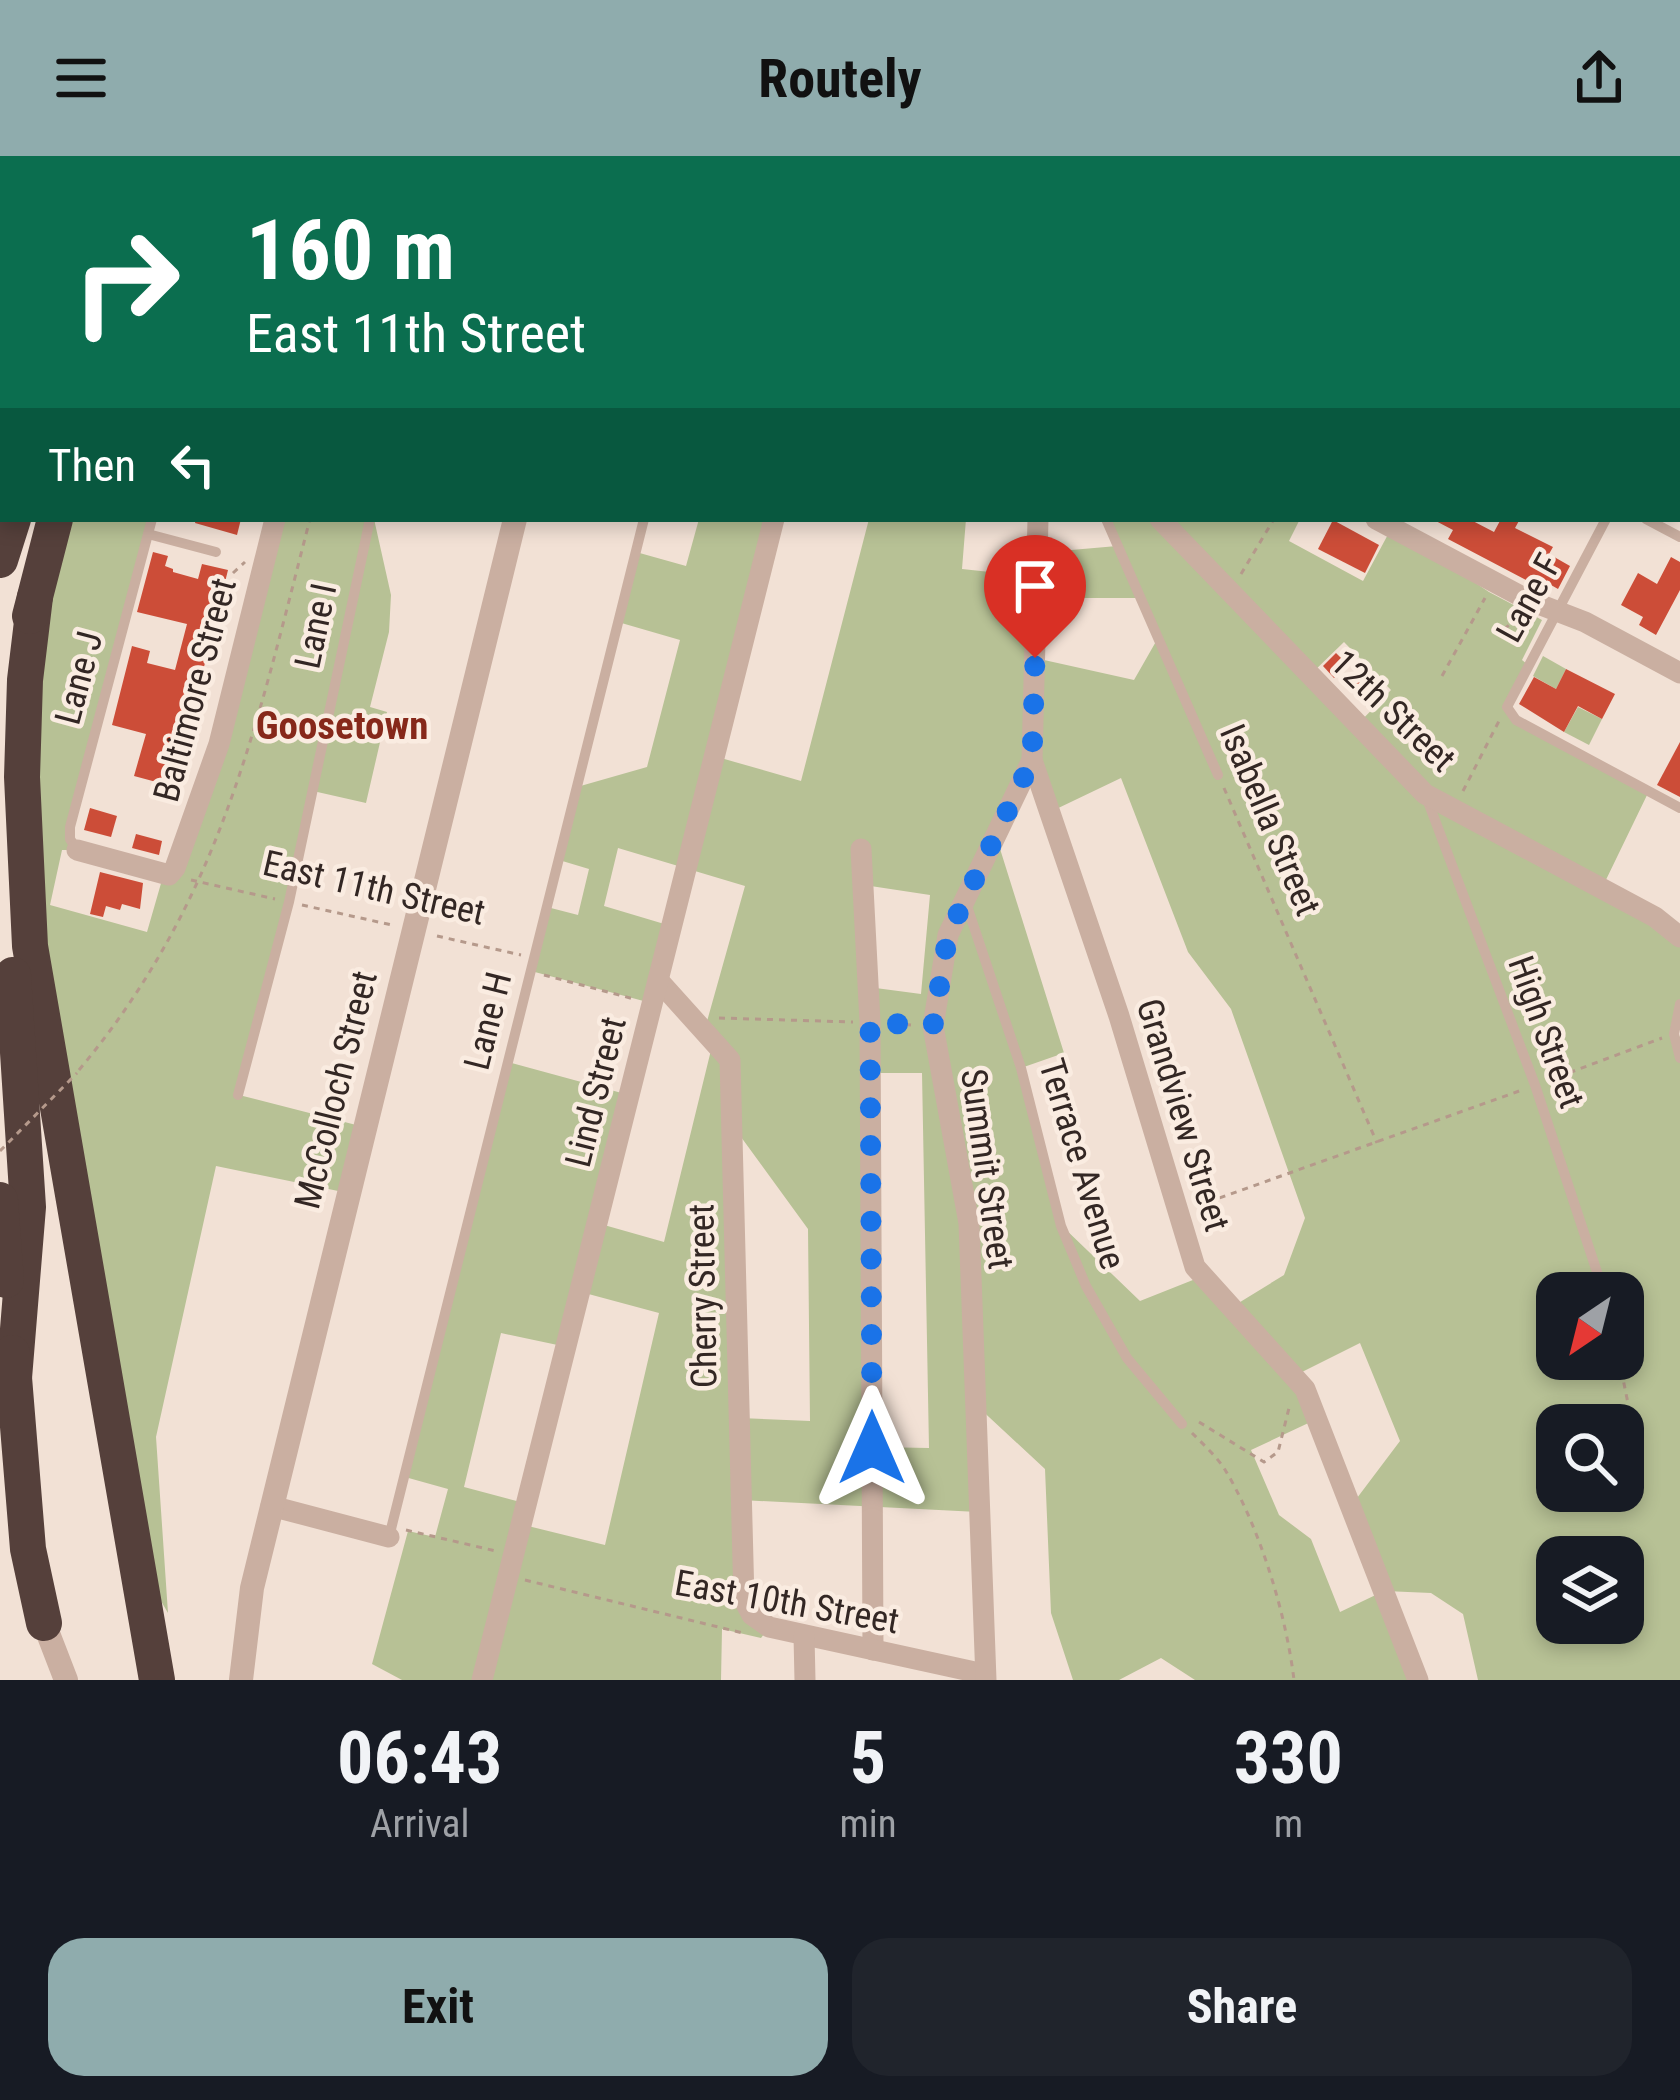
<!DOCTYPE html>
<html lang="en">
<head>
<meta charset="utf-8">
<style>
	:root { --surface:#171b24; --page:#20242c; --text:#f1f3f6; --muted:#9ea1a6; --accent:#8facad }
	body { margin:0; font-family:"Roboto Condensed",sans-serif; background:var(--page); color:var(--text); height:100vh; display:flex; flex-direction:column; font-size:45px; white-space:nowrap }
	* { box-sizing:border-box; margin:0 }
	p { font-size:39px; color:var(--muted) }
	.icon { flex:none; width:66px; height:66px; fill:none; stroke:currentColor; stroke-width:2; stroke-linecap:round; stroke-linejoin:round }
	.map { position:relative; height:1524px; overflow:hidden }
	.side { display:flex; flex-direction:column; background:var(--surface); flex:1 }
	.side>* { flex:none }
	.top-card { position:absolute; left:0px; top:0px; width:1680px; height:366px; box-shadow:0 6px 18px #0003; background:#0b6e4f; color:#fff; overflow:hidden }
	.needle { width:78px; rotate:215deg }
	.tools { position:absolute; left:1536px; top:1116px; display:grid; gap:24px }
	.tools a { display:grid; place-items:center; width:108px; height:108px; border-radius:24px; background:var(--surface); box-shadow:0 6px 18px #0003; font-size:60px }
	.pin { position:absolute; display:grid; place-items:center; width:102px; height:102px; color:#fff; margin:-123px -51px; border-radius:50% 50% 50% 0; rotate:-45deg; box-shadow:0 0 12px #0007 }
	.pin .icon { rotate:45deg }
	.me { position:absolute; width:132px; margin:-66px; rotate:0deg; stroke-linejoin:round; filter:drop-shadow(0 0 9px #0008) }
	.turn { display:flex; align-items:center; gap:42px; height:252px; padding:0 48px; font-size:54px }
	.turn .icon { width:156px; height:156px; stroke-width:2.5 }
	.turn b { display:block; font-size:84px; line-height:102px }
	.then { display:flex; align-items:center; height:114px; padding:0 48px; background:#0003; gap:24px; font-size:45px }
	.eta { display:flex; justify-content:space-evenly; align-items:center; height:204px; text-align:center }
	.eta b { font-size:72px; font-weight:700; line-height:84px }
	.primary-button { display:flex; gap:24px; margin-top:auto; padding:24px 48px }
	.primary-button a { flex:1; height:138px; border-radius:36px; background:var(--accent); color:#111; font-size:48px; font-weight:700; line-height:138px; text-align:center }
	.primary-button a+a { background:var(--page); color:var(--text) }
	header { display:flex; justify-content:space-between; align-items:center; height:156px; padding:0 48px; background:var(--accent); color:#111; font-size:54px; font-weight:700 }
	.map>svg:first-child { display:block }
	.green { fill:#b7c195; fill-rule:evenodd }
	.building { fill:#cc4d38 }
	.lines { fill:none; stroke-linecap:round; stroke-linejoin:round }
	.path { stroke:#b5998b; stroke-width:3; stroke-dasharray:6 6; stroke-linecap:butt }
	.service { stroke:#caafa1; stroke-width:10 }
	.minor { stroke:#caafa1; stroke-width:21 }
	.tertiary { stroke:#caafa1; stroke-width:24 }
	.motorway { stroke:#55403b; stroke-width:36 }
	.path-bridge { stroke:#b5998b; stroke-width:3; stroke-dasharray:6 6; stroke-linecap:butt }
	.route { stroke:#1a73e8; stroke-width:21; stroke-dasharray:0 37.8 }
	.labels { text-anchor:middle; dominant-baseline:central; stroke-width:9; stroke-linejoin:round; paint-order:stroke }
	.street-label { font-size:36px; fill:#332724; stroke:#faece1 }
	.neighbourhood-label { font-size:39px; font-weight:bold; fill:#86281a; stroke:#faece1 }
</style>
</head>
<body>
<header><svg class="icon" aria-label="menu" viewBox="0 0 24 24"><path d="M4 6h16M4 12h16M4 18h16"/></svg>Routely<svg class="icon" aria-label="share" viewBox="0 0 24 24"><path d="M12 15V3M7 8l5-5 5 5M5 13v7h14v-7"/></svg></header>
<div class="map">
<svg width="1680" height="1524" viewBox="0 0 1680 1524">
	<rect width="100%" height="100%" fill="#f2e1d5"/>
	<g class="green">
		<path d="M794,0H1207L1213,3H792Z"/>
		<path d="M59,363H152L70,671L77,694H62L50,749L147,776L164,717L175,712L275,363H374L391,439L389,476L370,551L387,556L366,647L313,635L239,939L364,971L348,1037L216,1010L156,1281L168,1457L137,1404L22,655Z"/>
		<path d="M699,363H774L714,600L801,625L869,363H966L962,413L1036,421L1037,397L1117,390L1106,363H1300L1289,385L1363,425L1392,371L1489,436L1542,464L1522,504L1527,508L1510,557L1649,635L1602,732L1680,781V848L1675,877L1680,881V1524H1478L1463,1458L1431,1437L1385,1435L1418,1524H1195L1161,1502L1119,1524H1073L1051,1457L1045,1313L975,1248L978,1356L741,1344L744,1444L769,1471L761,1482L722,1473L721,1524H402L372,1508L408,1375L435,1381L448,1333L405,1321L508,906L629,939L597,1067L664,1086L713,886L704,876L745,730L618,692L604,750L671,770L651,847L531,815L547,751L578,759L589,713L559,704L577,631L647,611L680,484L618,466L636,396L686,410ZM1037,442H1140L1158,482L1134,524L1035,502ZM1344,486L1391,534L1357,569L1309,520ZM1033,606L1050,656L1121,622L1188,796L1231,853L1305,1062L1284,1119L1232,1151L1203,1120L1140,1145L1061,1069L1021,912L1064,897L996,680ZM864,729L930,739L921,838L868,831ZM871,917H922L929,1292L873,1291ZM733,970L808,1073L810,1265L740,1262ZM581,1136L659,1157L605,1389L524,1369L528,1348L464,1331L501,1177L567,1191ZM1557,1137H1623V1203H1557ZM1360,1187L1400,1285L1351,1350L1384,1435L1340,1456L1311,1383L1279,1359L1251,1294L1317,1263L1294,1220ZM1557,1269H1623V1335H1557ZM1557,1401H1623V1467H1557Z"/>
		<path d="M1543,500L1566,513L1556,533L1533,520Z"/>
		<path d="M1578,551L1602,563L1589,589L1564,576Z"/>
	</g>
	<g class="building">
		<path d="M196,363H241L237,379L195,367Z"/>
		<path d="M1432,363H1469L1494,376L1501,363H1520L1515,372L1553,391L1549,398L1570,410L1558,433L1551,429L1547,435L1448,383L1453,374Z"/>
		<path d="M1333,364L1379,389L1365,417L1318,393Z"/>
		<path d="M153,396L168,400L165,410L173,413V416L198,423L202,408L228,414L201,523L205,524L202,538L175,631L134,620L146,578L112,569L132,490L150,495L147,507L175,514L187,468L137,456Z"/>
		<path d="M1671,401L1680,406V434L1656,479L1639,469L1643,461L1621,449L1638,417L1657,428Z"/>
		<path d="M1336,497L1348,509L1334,522L1323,510Z"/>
		<path d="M1566,513L1615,538L1602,563L1578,550L1564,576L1519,548L1534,521L1556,533Z"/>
		<path d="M1366,517L1382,533L1367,548L1351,531Z"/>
		<path d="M1680,586V641L1657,629Z"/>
		<path d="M90,652L117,660L111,681L84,674Z"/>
		<path d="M136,678L162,685L159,699L132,692Z"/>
		<path d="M100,716L143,727L140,753L122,748L120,754L106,750L103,761L90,758Z"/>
	</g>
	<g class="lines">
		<g class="path">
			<path d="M464,3L467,0"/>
			<path d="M233,417L245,406"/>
			<path d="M1241,418L1274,363"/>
			<path d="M1504,473L1520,461"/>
			<path d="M1442,520L1485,442"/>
			<path d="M1224,632L1377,987"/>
			<path d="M1463,635L1500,563"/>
			<path d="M191,724L275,743"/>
			<path d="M302,749L392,769"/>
			<path d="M437,780L521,799"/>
			<path d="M544,819L634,843"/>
			<path d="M719,862L853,866"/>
			<path d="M893,868L913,869"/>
			<path d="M79,914C221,744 256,571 310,363"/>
			<path d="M1547,925L1662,882"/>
			<path d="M1197,1050L1522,934"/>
			<path d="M1619,1203L1633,1272"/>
			<path d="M1199,1266L1264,1306L1278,1296L1289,1252"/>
			<path d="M1192,1277C1203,1288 1215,1299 1224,1312C1259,1369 1286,1457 1294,1524"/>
			<path d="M406,1374L496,1395"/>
			<path d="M525,1424L743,1477"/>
		</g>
		<g class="service">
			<path d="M1465,0L1471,3"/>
			<path d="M533,3L536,0"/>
			<path d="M792,3L794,0"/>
			<path d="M1677,114L1680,116"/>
			<path d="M1106,363L1218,619"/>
			<path d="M1606,363L1507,551L1516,564L1680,652"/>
			<path d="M1646,363L1680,381"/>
			<path d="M148,378L216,396"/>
			<path d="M1427,643L1535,929L1604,1137"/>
			<path d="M77,694L70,683V671L152,363"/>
			<path d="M966,747L1021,912L1061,1070L1086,1130L1127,1202L1182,1268"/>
			<path d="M1680,848L1674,878L1680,902"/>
			<path d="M238,939L289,746L370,363"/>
			<path d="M389,1381L644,363"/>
		</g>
		<g class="minor">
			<path d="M1208,0L1213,3"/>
			<path d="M171,3L174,0"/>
			<path d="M504,3L507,0"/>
			<path d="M950,3L954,0"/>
			<path d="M0,214L3,209"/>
			<path d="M1038,363L1032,604L1119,860L1195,1111L1305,1233L1418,1524"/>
			<path d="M1160,363L1425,638L1655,761L1680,781"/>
			<path d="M1376,363L1528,444L1585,466L1680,517"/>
			<path d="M861,693L870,866L873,1494"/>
			<path d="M77,694L169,719L175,712L219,588L275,363"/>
			<path d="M658,824L730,904L744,1444L752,1459L769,1471L984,1518"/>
			<path d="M271,1350L389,1381"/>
			<path d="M804,1480L805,1524"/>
			<path d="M482,1524L774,363"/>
			<path d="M986,1524L969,1067L933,870L948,779L1032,604"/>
		</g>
		<g class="tertiary">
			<path d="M1255,0L1261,3"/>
			<path d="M652,3L654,0"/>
			<path d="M1486,3L1488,0"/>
			<path d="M1677,238L1680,240"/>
			<path d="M44,1467L66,1524"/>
			<path d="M241,1524L252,1432L515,363"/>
		</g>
		<g class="motorway">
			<path d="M249,3L252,0"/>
			<path d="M308,3L311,0"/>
			<path d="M0,404L13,363"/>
			<path d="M35,441L25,524L22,621L30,790L157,1524"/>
			<path d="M30,460L55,363"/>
			<path d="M13,819L28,1051L14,1222"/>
			<path d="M0,1044L6,1124"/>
			<path d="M12,1197L28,1393L44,1467"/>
		</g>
		<path class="path-bridge" d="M0,995L77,917"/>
	</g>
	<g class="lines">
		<path class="route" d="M872,1292L870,866L933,870L948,779L1032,604L1035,502"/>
	</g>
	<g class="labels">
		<g class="street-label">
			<text transform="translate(1529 442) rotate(-61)">Lane F</text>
			<text transform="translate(316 470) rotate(-78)">Lane I</text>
			<text transform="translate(79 522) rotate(-75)">Lane J</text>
			<text transform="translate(195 534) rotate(-75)">Baltimore Street</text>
			<text transform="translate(1393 555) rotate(44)">12th Street</text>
			<text transform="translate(1270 664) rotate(67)">Isabella Street</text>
			<text transform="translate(374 732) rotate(13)">East 11th Street</text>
			<text transform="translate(488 865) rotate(-76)">Lane H</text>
			<text transform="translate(1546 876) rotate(70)">High Street</text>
			<text transform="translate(336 934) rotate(-76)">McColloch Street</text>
			<text transform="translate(596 936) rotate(-76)">Lind Street</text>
			<text transform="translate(1183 959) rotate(73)">Grandview Street</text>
			<text transform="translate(1082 1008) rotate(73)">Terrace Avenue</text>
			<text transform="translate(987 1013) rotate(82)">Summit Street</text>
			<text transform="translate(703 1140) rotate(-91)">Cherry Street</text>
			<text transform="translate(787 1446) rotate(10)">East 10th Street</text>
		</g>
		<g class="neighbourhood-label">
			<text x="342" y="570">Goosetown</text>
		</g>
	</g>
</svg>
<div class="tools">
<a><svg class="needle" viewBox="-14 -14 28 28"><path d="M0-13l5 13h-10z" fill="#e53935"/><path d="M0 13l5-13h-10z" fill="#9ea1a6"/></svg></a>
<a><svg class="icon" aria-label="search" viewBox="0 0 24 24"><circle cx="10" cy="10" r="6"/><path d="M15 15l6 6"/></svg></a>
<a><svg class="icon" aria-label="layers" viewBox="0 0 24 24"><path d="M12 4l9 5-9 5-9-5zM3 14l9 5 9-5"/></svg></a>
</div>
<div class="pin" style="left:1035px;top:502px;background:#d93025"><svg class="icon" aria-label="arrive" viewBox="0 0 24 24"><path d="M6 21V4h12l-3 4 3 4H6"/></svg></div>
<svg class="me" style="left:872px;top:1292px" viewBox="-20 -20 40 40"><path d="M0-17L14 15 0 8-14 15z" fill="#1a73e8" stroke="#fff" stroke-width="4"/></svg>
<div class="top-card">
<div class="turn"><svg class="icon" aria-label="right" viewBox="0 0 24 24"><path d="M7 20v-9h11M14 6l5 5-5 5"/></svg><div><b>160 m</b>East 11th Street</div></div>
<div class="then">Then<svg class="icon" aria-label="left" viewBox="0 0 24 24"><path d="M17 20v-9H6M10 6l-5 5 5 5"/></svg></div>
</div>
</div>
<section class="side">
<div class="eta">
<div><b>06:43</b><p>Arrival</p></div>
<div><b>5</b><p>min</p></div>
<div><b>330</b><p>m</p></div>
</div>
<div class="primary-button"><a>Exit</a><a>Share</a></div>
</section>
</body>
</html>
